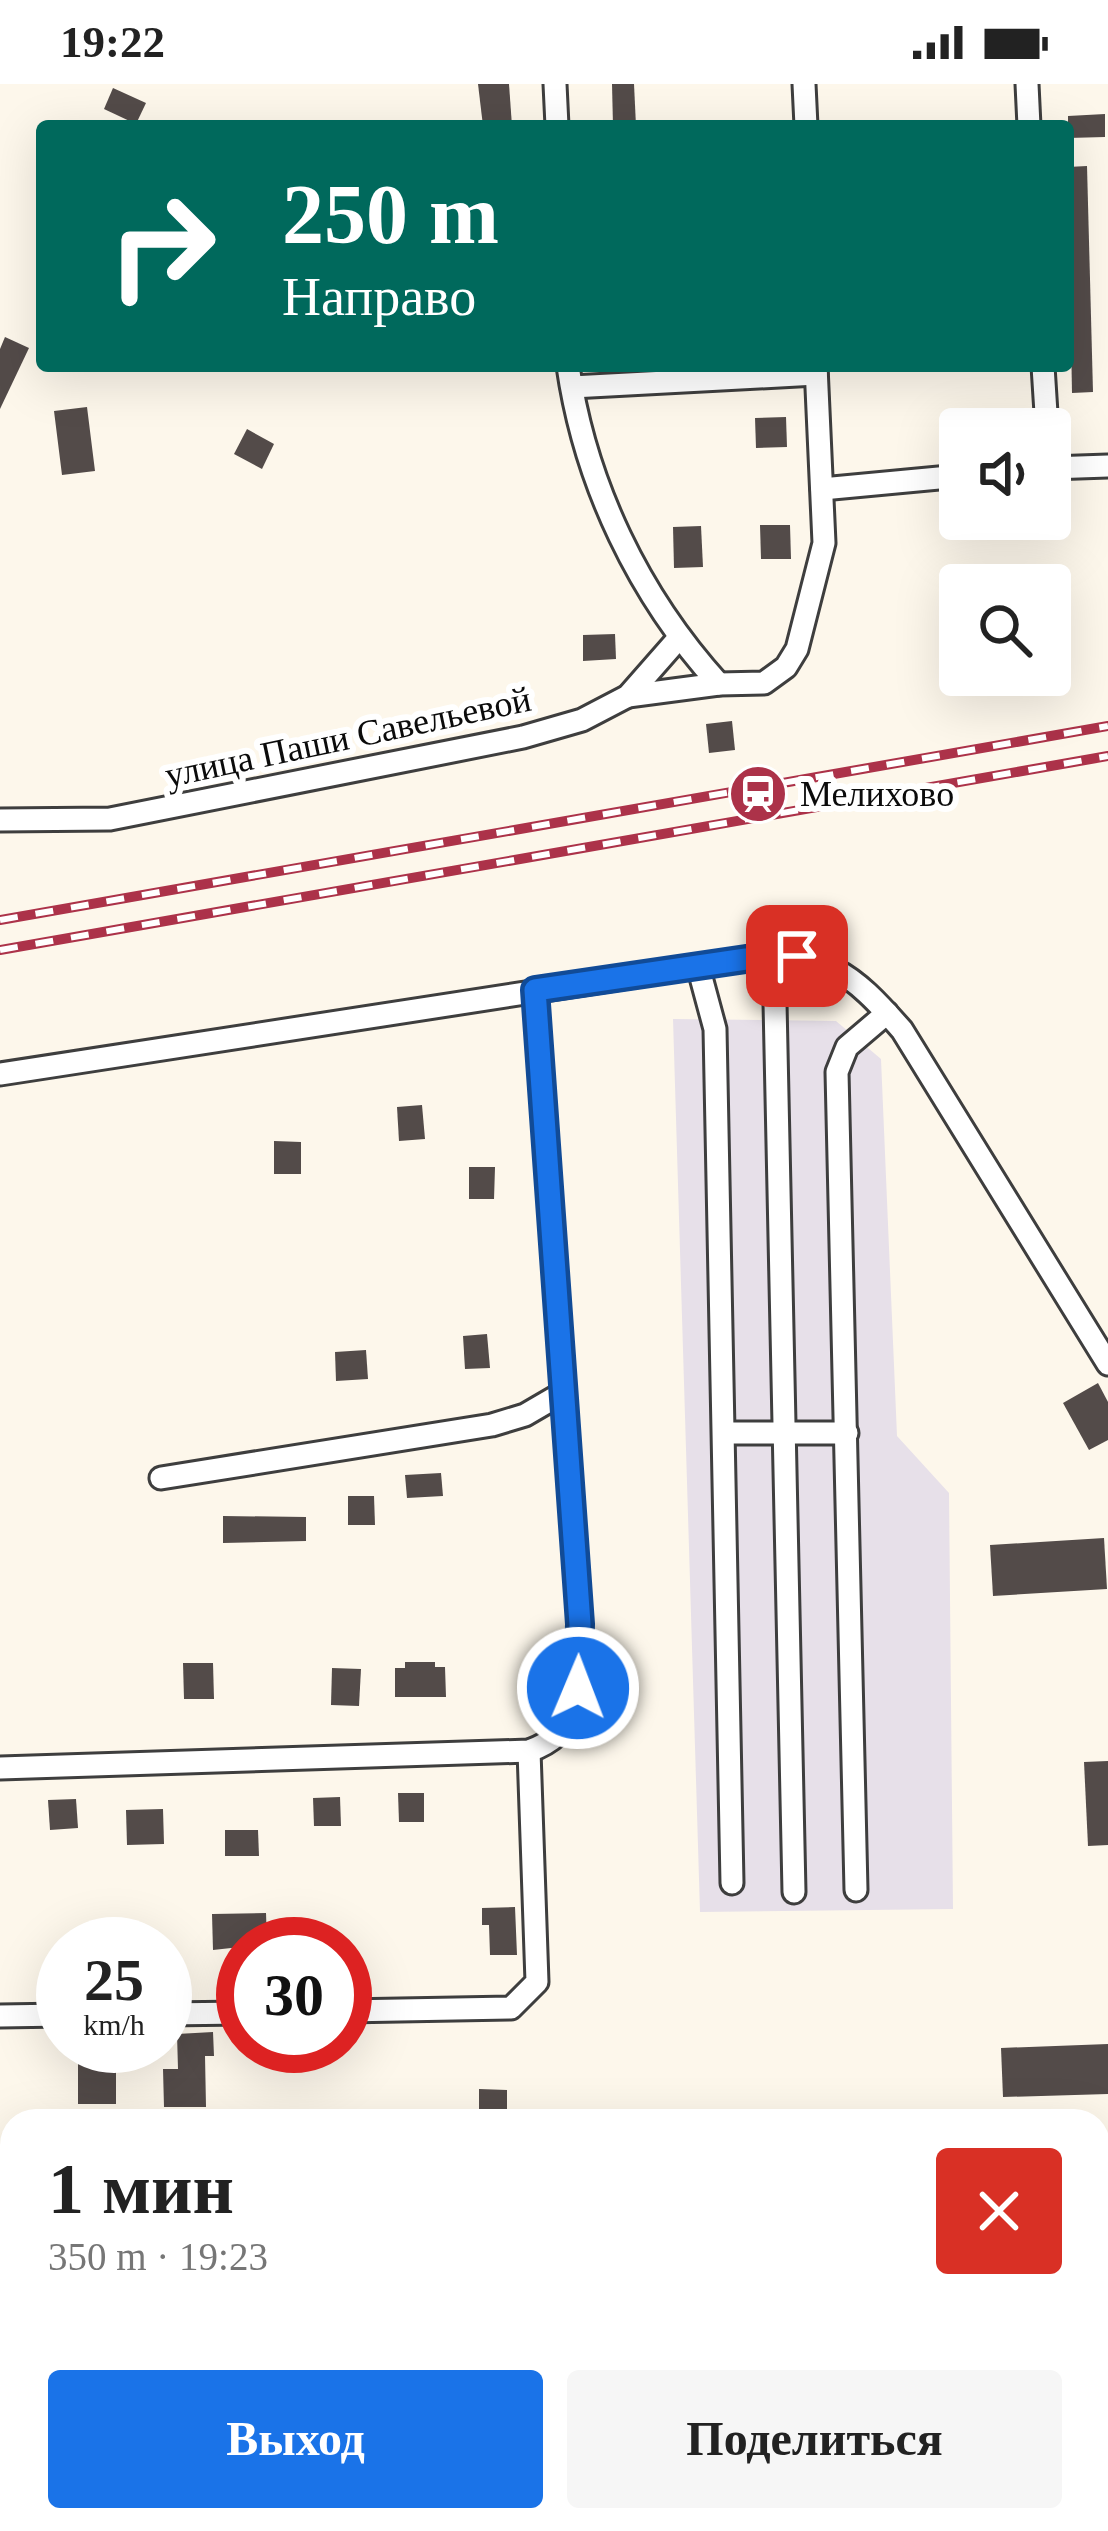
<!DOCTYPE html>
<html lang="ru">
<head>
<meta charset="utf-8">
<style>
	:root { --surface:#fff; --page:#f6f6f6; --text:#222; --muted:#767676; --accent:#1a73e8 }
	body { margin:0; font-family:Georgia,serif; background:var(--page); color:var(--text); height:100vh; display:flex; flex-direction:column; font-size:45px; white-space:nowrap }
	* { box-sizing:border-box; margin:0 }
	p { font-size:39px; color:var(--muted) }
	.icon { flex:none; width:66px; height:66px; fill:none; stroke:currentColor; stroke-width:2; stroke-linecap:round; stroke-linejoin:round }
	.map { position:relative; flex:1; overflow:hidden }
	.drawer { position:absolute; left:0px; top:2025px; width:1110px; height:423px; display:flex; flex-direction:column; background:var(--surface); border-radius:36px 36px 0 0; box-shadow:0 12px 48px #0002 }
	.drawer>* { flex:none }
	.guide { position:absolute; left:36px; top:36px; width:1038px; height:252px; border-radius:12px; box-shadow:0 12px 48px #0002; background:#00695c; color:#fff; overflow:hidden }
	.controls { position:absolute; left:939px; top:324px; display:grid; gap:24px }
	.controls a { display:grid; place-items:center; width:132px; height:132px; border-radius:12px; background:var(--surface); box-shadow:0 12px 48px #0002; font-size:60px }
	.speed { position:absolute; left:36px; top:1833px; display:flex; gap:24px; font-size:60px; font-weight:700; text-align:center }
	.speed>* { display:grid; place-content:center; width:156px; height:156px; border-radius:50%; background:var(--surface); box-shadow:0 12px 48px #0002; line-height:1 }
	.speed small { font-size:30px; font-weight:400 }
	.speed .limit { border:18px solid #d22; background:#fff; color:#111 }
	.pin { position:absolute; display:grid; place-items:center; width:102px; height:102px; color:#fff; margin:-51px; border-radius:24px; box-shadow:0 6px 18px #0006 }
	.me { position:absolute; width:132px; margin:-66px; rotate:1deg; stroke-linejoin:round; filter:drop-shadow(0 0 9px #0008) }
	.turn { display:flex; align-items:center; gap:42px; height:252px; padding:0 48px; font-size:54px }
	.turn .icon { width:156px; height:156px; stroke-width:2.5 }
	.turn b { display:block; font-size:84px; line-height:102px }
	.round { display:grid; place-items:center; flex:none; width:126px; height:126px; border-radius:12px; background:var(--page) }
	.head { display:flex; align-items:center; justify-content:space-between; height:204px; padding:0 48px }
	h1 { font-size:72px; font-weight:800; line-height:90px }
	.primary-button { display:flex; gap:24px; margin-top:auto; padding:24px 48px }
	.primary-button a { flex:1; height:138px; border-radius:12px; background:var(--accent); color:#fff; font-size:48px; font-weight:800; line-height:138px; text-align:center }
	.primary-button a+a { background:var(--page); color:var(--text) }
	.status { display:flex; justify-content:space-between; align-items:center; height:84px; padding:0 60px; background:var(--surface); direction:ltr }
	.status svg { height:33px; fill:currentColor }
	.map>svg:first-child { display:block }
	.industrial { fill:#e7e0e9 }
	.building { fill:#534b49 }
	.lines { fill:none; stroke-linecap:round; stroke-linejoin:round }
	.minor-casing { stroke:#3e3e3e; stroke-width:27 }
	.minor { stroke:#fff; stroke-width:21 }
	.rail-casing { stroke:#ac3249; stroke-width:10 }
	.rail { stroke:#fff; stroke-width:6; stroke-dasharray:18; stroke-linecap:butt }
	.route-casing { stroke:#114b97; stroke-width:30 }
	.route { stroke:#1a73e8; stroke-width:21 }
	.labels { text-anchor:middle; dominant-baseline:central; stroke-width:12; stroke-linejoin:round; paint-order:stroke }
	.street-label { font-size:36px; fill:#0b0b0b; stroke:#fff }
	.poi-label { font-size:36px; fill:#0b0b0b; stroke:#fff; text-anchor:start }
</style>
</head>
<body>
<div class="status"><b>19:22</b><svg viewBox="0 0 49 12"><path d="M0 12V9h3v3zM5 12V6h3v6zM10 12V3h3v9zM15 12V0h3v12zM26 1h20v11H26zM47 4h2v5h-2z"/></svg></div>
<div class="map">
<svg width="1108" height="2447" viewBox="0 0 1108 2447">
	<rect width="100%" height="100%" fill="#fdf7eb"/>
	<path class="industrial" d="M673,935L836,937L881,975L897,1352L949,1409L953,1825L700,1828Z"/>
	<g class="building">
		<path d="M478,0H509L512,42H483Z"/>
		<path d="M612,0H634L636,42H613Z"/>
		<path d="M113,4L146,19L136,40L104,25Z"/>
		<path d="M1105,30V53L1068,54V32Z"/>
		<path d="M1087,82L1093,308L1072,309L1068,83Z"/>
		<path d="M5,253L29,264L0,325V265Z"/>
		<path d="M87,323L95,387L62,391L54,327Z"/>
		<path d="M786,333L787,363L756,364L755,334Z"/>
		<path d="M247,345L274,360L262,385L234,370Z"/>
		<path d="M760,441H790L791,475H761Z"/>
		<path d="M701,442L703,483L674,484L673,443Z"/>
		<path d="M615,550L616,575L583,577V551Z"/>
		<path d="M732,637L735,666L709,669L706,640Z"/>
		<path d="M422,1021L425,1055L399,1057L397,1023Z"/>
		<path d="M274,1057L301,1058V1090H274Z"/>
		<path d="M469,1083H495L494,1115H469Z"/>
		<path d="M487,1250L490,1284L465,1285L463,1252Z"/>
		<path d="M366,1266L368,1295L336,1297L335,1268Z"/>
		<path d="M1098,1299L1108,1318V1356L1089,1366L1063,1319Z"/>
		<path d="M441,1389L443,1412L407,1414L405,1391Z"/>
		<path d="M348,1412H374L375,1441H348Z"/>
		<path d="M223,1432L306,1433V1457L223,1459Z"/>
		<path d="M1104,1454L1107,1505L993,1512L990,1461Z"/>
		<path d="M405,1578H435V1583H445L446,1613H395V1584H405Z"/>
		<path d="M183,1579H213L214,1615H184Z"/>
		<path d="M332,1584L361,1585L359,1622L331,1621Z"/>
		<path d="M1108,1677V1761L1088,1762L1084,1678Z"/>
		<path d="M398,1709H424V1738H399Z"/>
		<path d="M340,1713L341,1742H314L313,1714Z"/>
		<path d="M76,1715L78,1744L50,1746L48,1716Z"/>
		<path d="M163,1725L164,1760L127,1761L126,1726Z"/>
		<path d="M225,1746H258L259,1772H225Z"/>
		<path d="M515,1823L517,1871H490L489,1841H482V1824Z"/>
		<path d="M266,1829L267,1860L213,1866L212,1830Z"/>
		<path d="M213,1948L214,1972H205L206,2023H164L163,1985H178L177,1950Z"/>
		<path d="M1108,1960V2010L1003,2013L1001,1964Z"/>
		<rect x="78" y="1975" width="38" height="45"/>
		<path d="M479,2005L507,2006V2037H479Z"/>
	</g>
	<g class="lines">
		<g class="minor-casing">
			<g id="minor">
				<path d="M555,0L557,42"/>
				<path d="M804,0L806,42"/>
				<path d="M1027,0L1029,42"/>
				<path d="M568,282C585,400 639,512 719,600"/>
				<path d="M1043,282L1047,345"/>
				<path d="M572,303L816,290"/>
				<path d="M1050,384L1108,382"/>
				<path d="M822,405L960,392"/>
				<path d="M628,612L719,600L764,599L786,583L797,565L824,459L816,282"/>
				<path d="M0,736L110,735L523,653L582,636L628,612L678,555"/>
				<path d="M774,872L794,1808"/>
				<path d="M698,882L715,945L732,1799"/>
				<path d="M0,990L746,875C826,867 851,888 902,946L1108,1280"/>
				<path d="M725,1349H847"/>
				<path d="M161,1394L492,1341L525,1331L561,1310"/>
				<path d="M0,1684L529,1667C589,1646 579,1593 580,1540L535,906"/>
				<path d="M856,1806L837,988L847,963L887,929"/>
				<path d="M345,1927L511,1924L537,1898L529,1667"/>
				<path d="M165,1930L243,1929"/>
				<path d="M0,1932L63,1931"/>
				<path d="M0,2177L12,2178"/>
				<path d="M0,2433L12,2432"/>
			</g>
		</g>
		<use href="#minor" class="minor"/>
		<g class="rail-casing">
			<g id="rail">
				<path d="M0,836L1108,642"/>
				<path d="M0,866L1108,672"/>
			</g>
		</g>
		<use href="#rail" class="rail"/>
	</g>
	<g class="lines">
		<g class="route-casing">
			<path id="route" d="M578,1604L580,1540L535,906L746,875L797,872"/>
		</g>
		<use href="#route" class="route"/>
	</g>
	<defs>
		<g id="station-disc" transform="scale(3)"><circle r="9.5" fill="#ac3249" stroke="#fff"/><path d="M-3-6H3Q5-6 5-4V2Q5 4 3 4L4.5 6H3L1.5 4h-3L-3 6H-4.5L-3 4Q-5 4-5 2V-4Q-5-6-3-6ZM-3.5-4v3h7v-3ZM-3.5 1v1.5H-2V1ZM2 1v1.5H3.5V1Z" fill="#fff"/></g>
	</defs>
	<g fill-rule="evenodd">
		<use href="#station-disc" x="758" y="710"/>
	</g>
	<g class="labels">
		<g class="street-label">
			<text transform="translate(348 653) rotate(-12)">улица Паши Савельевой</text>
		</g>
		<g class="poi-label">
			<text x="800" y="710">Мелихово</text>
		</g>
	</g>
</svg>
<div class="controls">
<a><svg class="icon" aria-label="sound" viewBox="0 0 24 24"><path d="M4 9h4l5-4v14l-5-4H4zM17 9q2 3 0 6"/></svg></a>
<a><svg class="icon" aria-label="search" viewBox="0 0 24 24"><circle cx="10" cy="10" r="6"/><path d="M15 15l6 6"/></svg></a>
</div>
<div class="speed"><div>25<small>km/h</small></div><div class="limit">30</div></div>
<div class="pin" style="left:797px;top:872px;background:#d93025"><svg class="icon" aria-label="arrive" viewBox="0 0 24 24"><path d="M6 21V4h12l-3 4 3 4H6"/></svg></div>
<svg class="me" style="left:578px;top:1604px" viewBox="-20 -20 40 40"><circle r="17" fill="#1a73e8" stroke="#fff" stroke-width="3"/><path d="M0-11L8 9 0 5-8 9z" fill="#fff"/></svg>
<div class="guide">
<div class="turn"><svg class="icon" aria-label="right" viewBox="0 0 24 24"><path d="M7 20v-9h11M14 6l5 5-5 5"/></svg><div><b>250 m</b>Направо</div></div>
</div>
<section class="drawer">
<div class="head"><div><h1>1 мин</h1><p>350 m · 19:23</p></div><a class="round" style="background:#d93025;color:#fff"><svg class="icon" aria-label="close" viewBox="0 0 24 24"><path d="M6 6l12 12M18 6L6 18"/></svg></a></div>
<div class="primary-button"><a>Выход</a><a>Поделиться</a></div>
</section>
</div>
</body>
</html>
